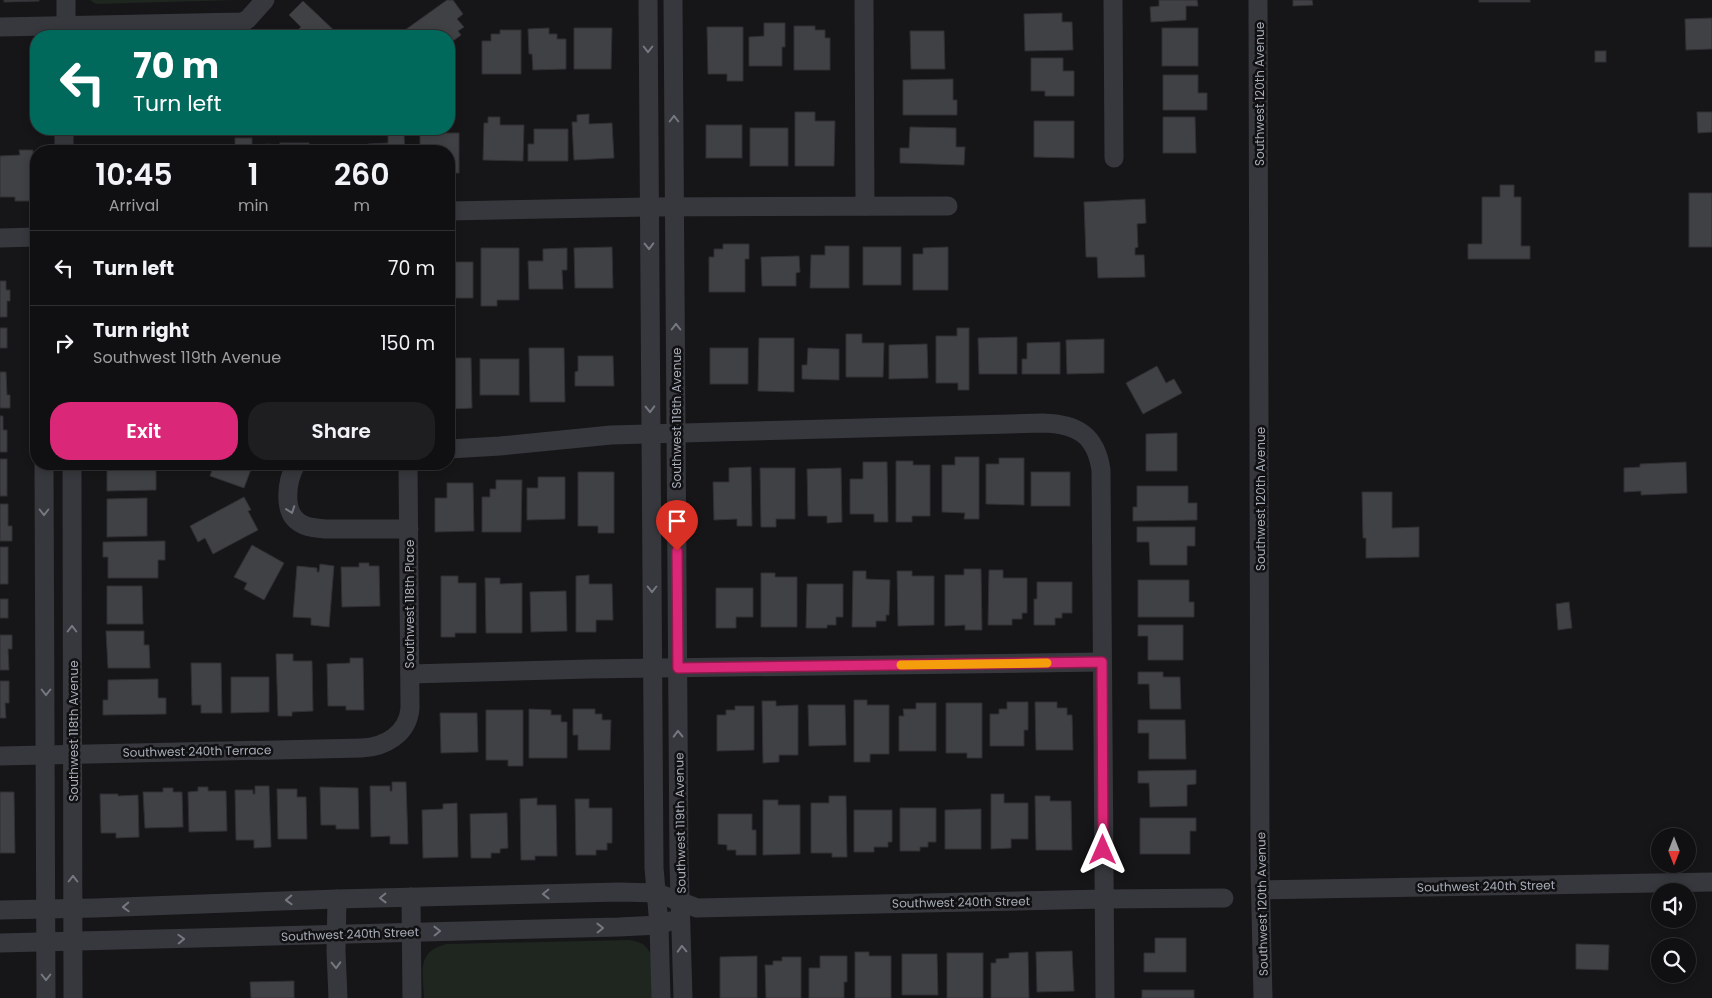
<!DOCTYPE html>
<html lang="en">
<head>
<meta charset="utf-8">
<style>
	:root { --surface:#101012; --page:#1e1e20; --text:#f1f3f6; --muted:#9c9d9f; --line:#303032; --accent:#db2777 }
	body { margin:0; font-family:Poppins,sans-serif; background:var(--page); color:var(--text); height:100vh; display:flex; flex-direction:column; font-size:19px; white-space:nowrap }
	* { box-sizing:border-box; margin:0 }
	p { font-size:16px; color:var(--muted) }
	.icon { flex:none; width:28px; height:28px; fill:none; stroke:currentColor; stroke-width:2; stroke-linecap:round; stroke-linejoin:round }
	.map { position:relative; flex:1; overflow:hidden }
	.sheet { position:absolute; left:30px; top:145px; width:425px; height:325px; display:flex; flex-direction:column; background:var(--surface); border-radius:20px; box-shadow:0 2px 8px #0003,0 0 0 1px var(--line) }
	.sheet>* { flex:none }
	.hud { position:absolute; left:30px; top:30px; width:425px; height:105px; border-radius:20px; box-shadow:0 2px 8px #0003,0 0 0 1px var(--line); background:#00695c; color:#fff; overflow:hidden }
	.needle { width:32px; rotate:180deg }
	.fabs { position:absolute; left:1651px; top:828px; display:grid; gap:10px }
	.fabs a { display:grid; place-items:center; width:45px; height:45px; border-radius:50%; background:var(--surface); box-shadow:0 2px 8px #0003,0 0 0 1px var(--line); font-size:25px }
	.pin { position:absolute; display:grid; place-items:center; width:42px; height:42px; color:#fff; margin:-51px -21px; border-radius:50% 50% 50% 0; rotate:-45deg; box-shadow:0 0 5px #0007 }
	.pin .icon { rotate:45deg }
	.me { position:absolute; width:55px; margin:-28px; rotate:0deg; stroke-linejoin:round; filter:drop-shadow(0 0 4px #0008) }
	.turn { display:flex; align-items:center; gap:18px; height:105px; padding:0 20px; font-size:22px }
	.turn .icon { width:65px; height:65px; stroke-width:2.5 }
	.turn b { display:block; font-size:35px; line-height:42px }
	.eta { display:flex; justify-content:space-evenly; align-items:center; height:85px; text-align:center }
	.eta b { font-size:30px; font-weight:600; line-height:35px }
	.cta { display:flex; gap:10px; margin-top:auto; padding:10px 20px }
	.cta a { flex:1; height:58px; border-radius:20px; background:var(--accent); color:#fff; font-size:20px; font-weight:600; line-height:58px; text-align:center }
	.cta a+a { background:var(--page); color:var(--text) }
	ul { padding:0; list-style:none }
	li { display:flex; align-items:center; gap:15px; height:75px; padding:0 20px; border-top:1px solid var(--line) }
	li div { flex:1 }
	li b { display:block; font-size:19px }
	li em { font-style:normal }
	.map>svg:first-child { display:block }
	.green { fill:#1e261f }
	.building { fill:#404145; stroke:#303034 }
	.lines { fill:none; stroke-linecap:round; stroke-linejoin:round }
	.minor { stroke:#37383d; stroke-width:19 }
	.oneway { stroke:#757881 }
	.route-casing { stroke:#8e194d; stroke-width:12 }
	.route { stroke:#db2777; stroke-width:9 }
	.slow { stroke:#f59e0b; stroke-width:9 }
	.labels { text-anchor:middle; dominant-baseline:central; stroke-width:5; stroke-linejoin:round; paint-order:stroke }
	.street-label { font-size:12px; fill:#a8adb8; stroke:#111113 }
</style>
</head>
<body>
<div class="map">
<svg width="1712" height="998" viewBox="0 0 1712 998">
	<rect width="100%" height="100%" fill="#161618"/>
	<g class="green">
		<path d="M90,0H237L96,4Z"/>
		<path d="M630,940C634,941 640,942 644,945C658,957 655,982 655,998H424C423,972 416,951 447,944Z"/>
	</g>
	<g class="building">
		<path d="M4,0H39V1L4,2Z"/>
		<path d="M447,0H453L463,14L457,19L464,27L458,31L461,35L449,44V36H409L405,30Z"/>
		<path d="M1159,0H1197L1198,6H1186V20L1151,22L1150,7L1159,6Z"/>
		<path d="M1293,0H1312L1313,5L1293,6Z"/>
		<rect x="1479" y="0" width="51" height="2"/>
		<path d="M303,1L340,36H291L301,27L289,15Z"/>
		<path d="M1062,13V22H1072L1073,50L1025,51L1024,14Z"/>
		<path d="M1712,18V49L1686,50L1685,19Z"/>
		<path d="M764,23H785V47H782V66H749V37L764,36Z"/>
		<path d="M794,26H815V30H825V38H830V70H794Z"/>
		<path d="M707,27H743V81H727V74H708Z"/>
		<path d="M549,28V34H557V39H566V69L533,70L532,54H529L528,29Z"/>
		<path d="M574,28H612L611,69H574Z"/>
		<rect x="1162" y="28" width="36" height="38"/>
		<path d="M500,30H521V74H482V41H491V34H500Z"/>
		<path d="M910,31H944L945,69H911Z"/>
		<rect x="1595" y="51" width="11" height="11"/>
		<path d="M1031,58H1063V71H1074V96H1045V91H1031Z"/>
		<path d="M1163,75H1198V93H1207V110H1163Z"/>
		<path d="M953,79V100H957V115H903V80Z"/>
		<path d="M795,112H815V121H835L834,166H795Z"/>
		<path d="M1697,112H1712V132L1698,133Z"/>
		<path d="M589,114V124L612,123L614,158L574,160L572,122H577V115Z"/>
		<path d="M488,117H500V125H524L523,161L483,160L484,123H488Z"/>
		<path d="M1163,117H1195L1196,153H1163Z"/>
		<path d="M1034,121H1074V158L1034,157Z"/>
		<rect x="706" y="125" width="36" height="33"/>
		<path d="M910,127L956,128V147H965L964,165L900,163V148H909Z"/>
		<rect x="750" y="128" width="38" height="38"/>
		<path d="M534,129H568V161H528V144H534Z"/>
		<path d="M420,133H459V173H449V151H420Z"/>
		<path d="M388,135H404L405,151H369L368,144L388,143Z"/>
		<path d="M235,138H252V145L271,144V151H235Z"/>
		<rect x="280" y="143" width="29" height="8"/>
		<path d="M19,150H33L34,201H15V197H0V156L20,155Z"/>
		<path d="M1500,185H1514V197H1521V246H1530V259H1468V244H1482V197H1500Z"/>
		<rect x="1689" y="193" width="23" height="54"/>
		<path d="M1145,199L1146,223L1137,224L1138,247L1135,248V255H1144L1145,277L1098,278L1097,257H1086L1084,202Z"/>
		<path d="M723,244H749V259H745V292H709V257H714V249H723Z"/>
		<path d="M825,246H849V288H810L811,255H825Z"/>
		<path d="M612,247L613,288H575L574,248Z"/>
		<rect x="863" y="247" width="38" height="38"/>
		<path d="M948,247V290H913V254H923V248Z"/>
		<path d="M481,248H519V300H497V306H481Z"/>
		<path d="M567,248V270H562L563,289H529L528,261H543V249Z"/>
		<path d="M799,256L800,272L796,273V286H762L761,257Z"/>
		<rect x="449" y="262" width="24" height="36"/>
		<path d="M0,281H6V290H10V301H7V317H0Z"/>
		<rect x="0" y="328" width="7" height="20"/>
		<path d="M957,328H969V390H958V383H936V336H957Z"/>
		<path d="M846,334H862V343H884L883,377H846Z"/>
		<path d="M1017,337V374H979L978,338Z"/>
		<path d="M759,338H794V392L758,391Z"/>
		<path d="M1104,339V373L1067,374L1066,340Z"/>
		<path d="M1060,342V374H1022V359H1027V343Z"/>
		<path d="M927,344L928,378L889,379V345Z"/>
		<path d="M529,348H564L565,402H530Z"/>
		<rect x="710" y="348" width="38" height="36"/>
		<path d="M808,348L839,349V380L802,379V365H807Z"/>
		<path d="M449,350H453V358H471L472,408L452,409V412H449Z"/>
		<path d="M578,356H613L614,386H575V372L578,371Z"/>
		<rect x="480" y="359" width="39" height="36"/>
		<path d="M1157,366L1166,383L1174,379L1182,393L1143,414L1126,383Z"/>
		<path d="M0,372H6L7,395H10V408H0Z"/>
		<path d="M0,416H3V430H7V452H0Z"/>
		<path d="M1177,433V471H1146V434Z"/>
		<path d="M955,457H979V519H964L965,513L942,512V465H955Z"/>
		<path d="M999,458H1024V505L986,504V464H999Z"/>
		<rect x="0" y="459" width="7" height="37"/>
		<path d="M896,461H913V465H930V516H912V522H896Z"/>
		<path d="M863,462H887L888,522H874V514H850V479H863Z"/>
		<path d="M1686,462L1687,493L1641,495V491L1624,492V468L1640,467V464Z"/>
		<path d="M115,464H156V490L107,491V470H115Z"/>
		<path d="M214,464H253L244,488L210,476Z"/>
		<path d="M751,467L752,526H737V519L714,520L713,482H729V468Z"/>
		<path d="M760,468H795V519H776V527H761Z"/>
		<path d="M841,468L842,522L827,523V516H808L807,469Z"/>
		<path d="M578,472H614V533H598V526H578Z"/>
		<rect x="1031" y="472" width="39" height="34"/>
		<path d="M538,477H565V519L527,520V488H538Z"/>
		<path d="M496,480H522L521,532H482V497H490V489H496Z"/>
		<path d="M447,483H473L474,531L435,532V498H447Z"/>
		<path d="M1137,486H1188V503H1197V520L1133,521V507H1137Z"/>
		<path d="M1362,492H1392V528L1419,527V557L1366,558V538H1363Z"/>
		<path d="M244,497L251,510L248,511L258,530L213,554L205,538L198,542L190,526Z"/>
		<path d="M147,498V536L107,537V499Z"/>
		<path d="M0,504H8V526H12V541H0Z"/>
		<path d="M1137,527H1195V546H1187V565H1150L1149,542H1137Z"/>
		<path d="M165,541V560H158V578H108V557H103V542Z"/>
		<path d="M252,545L284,563L264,600L244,589L247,583L234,577Z"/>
		<rect x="0" y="547" width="8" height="37"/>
		<path d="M359,563H369V566H379L380,606L342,607L341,567H359Z"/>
		<path d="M320,564L334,566L329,627L311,625V618L293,617L297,566L317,568V572H319Z"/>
		<path d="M964,569H981L982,630H965V625L945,626V575H964Z"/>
		<path d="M989,570H1003V578H1027V613H1022V619H1012V625H988Z"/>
		<path d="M853,571H866V579L890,580L889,615H886V621H876V627H852Z"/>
		<path d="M897,571H912V576H934V625L898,626Z"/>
		<path d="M761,573H775V577H797V627H761Z"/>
		<path d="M589,575V584H612L613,620H596V632H576V576Z"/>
		<path d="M441,576H458V583H476V633H455V637H441Z"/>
		<path d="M485,578H500V584L522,583V633H486Z"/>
		<path d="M1138,580H1189V602H1194V617H1138Z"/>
		<path d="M1037,582H1072V613H1062V618H1055V625H1034V599H1037Z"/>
		<path d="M807,584H843V617H836V625H827V628H806Z"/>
		<path d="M107,586H142L143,624H107Z"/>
		<path d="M716,588H753V617H736V628H716Z"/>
		<path d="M566,591L567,631L531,632L530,592Z"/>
		<rect x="0" y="599" width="8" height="19"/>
		<path d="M1569,602L1572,628L1558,630L1556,604Z"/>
		<path d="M1138,625H1183V660H1148V636H1138Z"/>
		<path d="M106,631H144V645H149L150,668H108Z"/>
		<path d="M0,635H12V649H8L9,670H0Z"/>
		<path d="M276,654H293V661H312L313,711L292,712V716H278Z"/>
		<path d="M350,658H363L364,710H346V706H328L327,664L350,663Z"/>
		<path d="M191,663H221L222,713H201V705H192Z"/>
		<path d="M1138,672H1163V677H1180L1181,709H1150L1149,684H1138Z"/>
		<path d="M231,677H269V712L231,713Z"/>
		<path d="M158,679V698H166V714L103,715V700H108V680Z"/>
		<path d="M0,681H9V703H5L6,718H0Z"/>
		<path d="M854,700H867V705H889V754H870V762H854Z"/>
		<path d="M762,701H776V706L798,705V755H779V762L763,763Z"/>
		<path d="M1007,702H1028V730H1024V746H990V714H999V709H1007Z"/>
		<path d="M1035,702H1057V708H1067V715H1072L1073,750H1036Z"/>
		<path d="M916,703H936V751H899V716H904L903,709H916Z"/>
		<path d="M946,703H982V758H967V753H946Z"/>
		<path d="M808,705H845L846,745L809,746Z"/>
		<path d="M735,706H754V750L717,751V715H726V710H735Z"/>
		<path d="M529,709L551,710V715H561V722H567V758H529Z"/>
		<path d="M573,709H595V714H602V720H611L610,750H578V735H573Z"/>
		<path d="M486,710H523V766H508V760H486Z"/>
		<path d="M440,713H477L478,752L441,753Z"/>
		<path d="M1138,720H1185L1186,759H1149V733H1138Z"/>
		<path d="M1196,770V784L1187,785V806L1150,807L1149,783H1138V771Z"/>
		<path d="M392,782H406L408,844H390V836L371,837L370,786H390V791H392Z"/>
		<path d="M255,786H269L271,847L254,848V840H236L235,790H253V794H255Z"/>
		<path d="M198,787H208V791H226L227,831L189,832L188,792L198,791Z"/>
		<path d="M320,787L358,788L359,829H336V825H321Z"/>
		<path d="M163,788H173V792H182L183,827L145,828L143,792H163Z"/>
		<path d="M277,789H297V797H306L307,839H278Z"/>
		<path d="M0,792H14L15,853H0Z"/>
		<path d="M100,794H118V796L138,795L139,837L116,838V833H101Z"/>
		<path d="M991,794H1004V803H1028V839H1011V848L991,849Z"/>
		<path d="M829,796H846L847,857H832V853H811V803H829Z"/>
		<path d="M1035,796H1050V801H1071L1072,850H1036Z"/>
		<path d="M537,798V805H556L557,856H535V860H521L520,799Z"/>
		<path d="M575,799H589V808H612V843H607V850H596V855H576Z"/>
		<path d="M763,800H778V805H800V854L763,855Z"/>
		<path d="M457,803L458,857L423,858L422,810L443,809V804Z"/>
		<path d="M900,808H936V842H928V847H920V851H900Z"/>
		<path d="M981,809V849H945V810Z"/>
		<path d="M854,810H892V842H888V847H874V852H854Z"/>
		<path d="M507,813L508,848L500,849V853H491V858H471L470,814Z"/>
		<path d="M718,814H752V830H756V855H736V850H727V845L718,844Z"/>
		<path d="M1140,818H1196V831H1190V854H1140Z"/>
		<path d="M1155,938H1186V972H1144V953H1155Z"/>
		<path d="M1576,944L1609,945L1608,970L1576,969Z"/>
		<path d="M1072,951L1074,991L1037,992L1036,952Z"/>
		<path d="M855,952H869V956H891V998H855Z"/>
		<path d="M1028,952L1029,998H991V963H996V959L1009,958V953Z"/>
		<rect x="947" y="953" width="36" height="45"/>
		<path d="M902,954H937L938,995H902Z"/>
		<path d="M757,956V998H720V957Z"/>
		<path d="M820,956H847V982H844V998H809V968H820Z"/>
		<path d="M782,957H801V998H766L765,965H773V961H782Z"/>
		<path d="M294,981V998H251L250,982Z"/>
		<rect x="1142" y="990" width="52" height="8"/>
	</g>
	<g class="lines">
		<g class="minor">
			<path d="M66,0V36"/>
			<path d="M648,0L654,868L659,925L661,998"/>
			<path d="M673,0L679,863L683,998"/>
			<path d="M864,0L865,206"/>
			<path d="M1113,0L1114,158"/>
			<path d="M1258,0L1260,866L1263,998"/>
			<path d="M0,27L241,22L247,20L265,0"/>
			<path d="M64,132V151"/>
			<path d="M449,211L648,207L948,206"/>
			<path d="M0,238L36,237"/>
			<path d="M449,449L500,446L611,435L1043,423C1077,424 1096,435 1101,470L1105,998"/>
			<path d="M44,464L46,998"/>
			<path d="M72,464L73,998"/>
			<path d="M296,464C287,480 281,514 302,524C308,528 317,528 325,529H409"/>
			<path d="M410,674L589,669L1102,662"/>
			<path d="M0,756L362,748C385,747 408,734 410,708L408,464"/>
			<path d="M1261,890L1712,882"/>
			<path d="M411,897L412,998"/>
			<path d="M337,899L336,951L338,998"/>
			<path d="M0,910L95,908L337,899L619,892L657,893L697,908L1104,899L1224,898"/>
			<path d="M0,943L619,927L659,925L670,921"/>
		</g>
	</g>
	<defs><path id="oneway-chevron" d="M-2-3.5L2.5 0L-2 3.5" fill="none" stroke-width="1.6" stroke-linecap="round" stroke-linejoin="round" transform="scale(1.25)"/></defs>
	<g class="oneway">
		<use href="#oneway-chevron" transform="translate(648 49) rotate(90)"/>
		<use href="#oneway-chevron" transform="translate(674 119) rotate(-90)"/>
		<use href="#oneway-chevron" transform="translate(649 246) rotate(89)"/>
		<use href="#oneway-chevron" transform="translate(676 327) rotate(-90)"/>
		<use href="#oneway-chevron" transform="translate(650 409) rotate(89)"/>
		<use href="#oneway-chevron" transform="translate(291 510) rotate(70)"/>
		<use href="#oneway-chevron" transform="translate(44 512) rotate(90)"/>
		<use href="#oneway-chevron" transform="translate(652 589) rotate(90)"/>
		<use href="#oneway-chevron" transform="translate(72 629) rotate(-90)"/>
		<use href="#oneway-chevron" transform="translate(46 692) rotate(90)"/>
		<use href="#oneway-chevron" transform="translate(678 734) rotate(-91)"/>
		<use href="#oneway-chevron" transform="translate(73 879) rotate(-90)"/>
		<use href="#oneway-chevron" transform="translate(546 894) rotate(179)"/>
		<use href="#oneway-chevron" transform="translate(383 898) rotate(179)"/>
		<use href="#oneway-chevron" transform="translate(289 900) rotate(178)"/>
		<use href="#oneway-chevron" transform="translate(126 907) rotate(178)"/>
		<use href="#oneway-chevron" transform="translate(600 928) rotate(-1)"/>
		<use href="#oneway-chevron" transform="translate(437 931) rotate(-1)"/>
		<use href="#oneway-chevron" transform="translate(181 939) rotate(-2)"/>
		<use href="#oneway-chevron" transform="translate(682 949) rotate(-92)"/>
		<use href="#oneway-chevron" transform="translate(336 965) rotate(88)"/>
		<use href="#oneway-chevron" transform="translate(46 977) rotate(90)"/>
	</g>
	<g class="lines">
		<g class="route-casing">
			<path id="route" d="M677,551L678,668L1102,662L1103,850"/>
		</g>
		<use href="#route" class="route"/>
		<path class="slow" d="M901,665L1047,663"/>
	</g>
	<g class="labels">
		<g class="street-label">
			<text transform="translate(1259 94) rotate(-90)">Southwest 120th Avenue</text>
			<text transform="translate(676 418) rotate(-90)">Southwest 119th Avenue</text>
			<text transform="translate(1260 499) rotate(-90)">Southwest 120th Avenue</text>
			<text transform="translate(409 604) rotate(-90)">Southwest 118th Place</text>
			<text transform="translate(73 731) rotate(-90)">Southwest 118th Avenue</text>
			<text transform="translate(197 751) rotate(-1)">Southwest 240th Terrace</text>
			<text transform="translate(680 823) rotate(-91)">Southwest 119th Avenue</text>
			<text transform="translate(1486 886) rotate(-1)">Southwest 240th Street</text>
			<text transform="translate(961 902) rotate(-1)">Southwest 240th Street</text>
			<text transform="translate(1262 904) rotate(-91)">Southwest 120th Avenue</text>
			<text transform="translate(350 934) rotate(-2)">Southwest 240th Street</text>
		</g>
	</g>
</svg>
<div class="fabs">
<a><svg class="needle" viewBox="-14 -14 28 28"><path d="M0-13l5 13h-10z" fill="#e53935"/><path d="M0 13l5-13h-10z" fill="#9c9d9f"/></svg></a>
<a><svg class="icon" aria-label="sound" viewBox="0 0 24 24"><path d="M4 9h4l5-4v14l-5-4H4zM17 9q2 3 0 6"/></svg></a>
<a><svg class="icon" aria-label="search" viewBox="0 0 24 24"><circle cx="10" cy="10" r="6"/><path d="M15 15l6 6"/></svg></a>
</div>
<div class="pin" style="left:677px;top:551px;background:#d93025"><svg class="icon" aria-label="arrive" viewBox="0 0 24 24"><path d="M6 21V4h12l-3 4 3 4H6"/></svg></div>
<svg class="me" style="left:1103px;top:850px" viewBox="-20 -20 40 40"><path d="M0-17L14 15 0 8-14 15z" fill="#db2777" stroke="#fff" stroke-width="4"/></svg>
<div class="hud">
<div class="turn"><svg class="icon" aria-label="left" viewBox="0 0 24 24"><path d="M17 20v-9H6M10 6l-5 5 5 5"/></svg><div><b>70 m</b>Turn left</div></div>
</div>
<section class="sheet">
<div class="eta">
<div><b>10:45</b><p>Arrival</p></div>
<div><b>1</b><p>min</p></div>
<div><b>260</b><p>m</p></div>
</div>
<ul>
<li><svg class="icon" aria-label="left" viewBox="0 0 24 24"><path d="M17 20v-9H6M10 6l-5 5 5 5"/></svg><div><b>Turn left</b></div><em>70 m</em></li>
<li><svg class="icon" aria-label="right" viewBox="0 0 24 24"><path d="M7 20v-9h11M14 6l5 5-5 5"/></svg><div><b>Turn right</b><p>Southwest 119th Avenue</p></div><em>150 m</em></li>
</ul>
<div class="cta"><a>Exit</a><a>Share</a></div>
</section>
</div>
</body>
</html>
